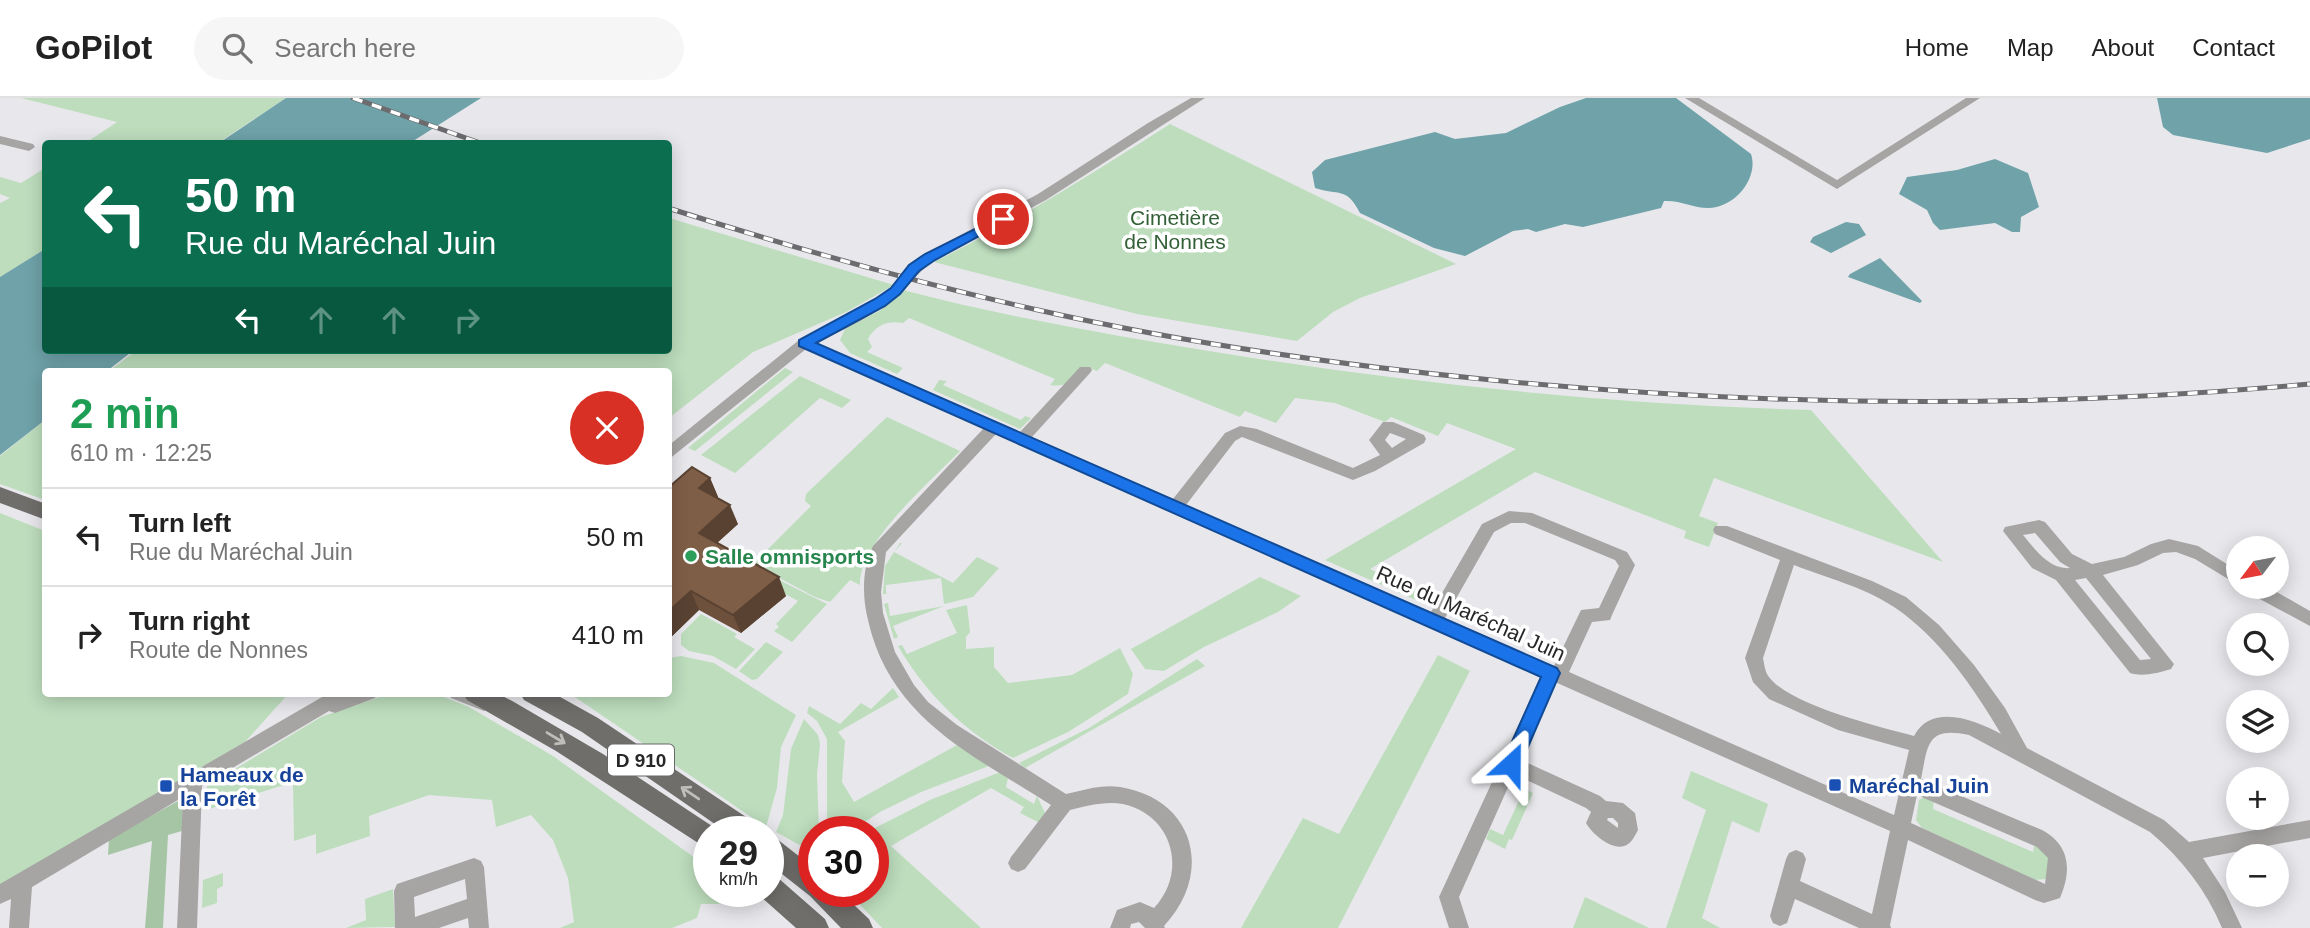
<!DOCTYPE html>
<html lang="en">
<head>
<meta charset="utf-8">
<style>
	:root { --surface:#fff; --page:#f6f6f6; --text:#222; --muted:#767676; --line:#e0e0e0 }
	body { margin:0; font-family:Arial,sans-serif; background:var(--page); color:var(--text); height:100vh; display:flex; flex-direction:column; font-size:26px; white-space:nowrap }
	* { box-sizing:border-box; margin:0 }
	p { font-size:23px; color:var(--muted) }
	.icon { flex:none; width:38px; height:38px; fill:none; stroke:currentColor; stroke-width:2; stroke-linecap:round; stroke-linejoin:round }
	.map { position:relative; flex:1; overflow:hidden }
	.sheet { position:absolute; left:42px; top:270px; width:630px; height:329px; display:flex; flex-direction:column; background:var(--surface); border-radius:7px; box-shadow:0 4px 18px #0003 }
	.sheet>* { flex:none }
	.top-card { position:absolute; left:42px; top:42px; width:630px; height:214px; border-radius:7px; box-shadow:0 4px 18px #0003; background:#0b6e4f; color:#fff; overflow:hidden }
	.needle { width:46px; rotate:238deg }
	.buttons { position:absolute; left:2226px; top:438px; display:grid; gap:14px }
	.buttons a { display:grid; place-items:center; width:63px; height:63px; border-radius:50%; background:var(--surface); box-shadow:0 4px 18px #0003; font-size:35px }
	.speed { position:absolute; left:693px; top:718px; display:flex; gap:14px; font-size:35px; font-weight:700; text-align:center }
	.speed>* { display:grid; place-content:center; width:91px; height:91px; border-radius:50%; background:var(--surface); box-shadow:0 4px 18px #0003; line-height:1 }
	.speed small { font-size:18px; font-weight:400 }
	.speed .limit { border:10px solid #d22; background:#fff; color:#111 }
	.pin { position:absolute; display:grid; place-items:center; width:60px; height:60px; color:#fff; margin:-30px; border:4px solid #fff; border-radius:50%; box-shadow:0 2px 7px #0007 }
	.me { position:absolute; width:77px; margin:-38px; rotate:24deg; stroke-linejoin:round; filter:drop-shadow(0 0 5px #0008) }
	.turn { display:flex; align-items:center; gap:24px; height:147px; padding:0 28px; font-size:32px }
	.turn .icon { width:91px; height:91px; stroke-width:2.5 }
	.turn b { display:block; font-size:49px; line-height:60px }
	.lanes { display:flex; align-items:center; height:66px; padding:0 28px; background:#0003; justify-content:center; gap:35px; direction:ltr }
	.lanes .off { opacity:.35 }
	.round { display:grid; place-items:center; flex:none; width:74px; height:74px; border-radius:37px; background:var(--page) }
	.head { display:flex; align-items:center; justify-content:space-between; height:119px; padding:0 28px }
	h1 { font-size:42px; font-weight:800; line-height:52px; color:#1e9e55 }
	ul { padding:0; list-style:none }
	li { display:flex; align-items:center; gap:21px; height:98px; padding:0 28px; border-top:2px solid var(--line) }
	li div { flex:1 }
	li b { display:block; font-size:26px }
	li em { font-style:normal }
	header { display:flex; align-items:center; gap:42px; box-sizing:border-box; height:98px; padding:0 35px; background:var(--surface); border-bottom:2px solid var(--line) }
	header strong { font-size:33px }
	nav { display:flex; gap:38px; margin-inline-start:auto; font-size:24px }
	.search { width:490px; height:63px; background:var(--page); display:flex; align-items:center; gap:18px; box-sizing:border-box; padding:0 24px; border-radius:38px; color:var(--muted); font-size:26px }
	.map>svg:first-child { display:block }
	.green { fill:#bdddbd }
	.forest { fill:#a5c5a5 }
	.water { fill:#6fa2a9 }
	.lines { fill:none; stroke-linecap:round; stroke-linejoin:round }
	.minor { fill:#a7a5a4; fill-rule:evenodd }
	.major { fill:#706e6b; fill-rule:evenodd }
	.rail-casing { stroke:#6c6c6f; stroke-width:5 }
	.rail { stroke:#fff; stroke-width:3.5; stroke-dasharray:10; stroke-linecap:butt }
	.wall { fill:#6d513d }
	.shaded-wall { fill:#594232 }
	.building { fill:#7f5e47; stroke:#594232; stroke-width:2 }
	.oneway { stroke:#bfbebc }
	.route { fill:#1a73e8; stroke:#114b97; stroke-width:2 }
	.leisure-dot { fill:#2e9e5b; stroke:#fff; stroke-width:2.5 }
	.transit-dot { fill:#1a4fb4; stroke:#fff; stroke-width:2.5 }
	.labels { text-anchor:middle; dominant-baseline:central; stroke-width:7; stroke-linejoin:round; paint-order:stroke }
	.shield { fill:#fff; stroke:#686869; stroke-width:2 }
	.shield-label { font-size:19px; font-weight:bold; fill:#272729 }
	.park-label { font-size:21px; fill:#325f35; stroke:#fff }
	.leisure-label { font-size:21px; font-weight:bold; fill:#27864d; stroke:#fff; text-anchor:start }
	.street-label { font-size:21px; fill:#272729; stroke:#fff }
	.transit-label { font-size:21px; font-weight:bold; fill:#164399; stroke:#fff; text-anchor:start }
</style>
</head>
<body>
<header>
<strong>GoPilot</strong>
<div class="search"><svg class="icon" aria-label="search" viewBox="0 0 24 24"><circle cx="10" cy="10" r="6"/><path d="M15 15l6 6"/></svg>Search here</div>
<nav><a>Home</a><a>Map</a><a>About</a><a>Contact</a></nav>
</header>
<div class="map">
<svg width="2310" height="830" viewBox="0 0 2310 830">
	<rect width="100%" height="100%" fill="#e8e8ec"/>
	<g class="green">
		<path d="M21,0H286L218,45L84,46L117,24Z"/>
		<path d="M1170,26L1456,166L1360,200L1333,214L1297,243L1137,216L934,164C1016,124 1093,75 1170,26Z"/>
		<path d="M45,70V151L0,179V105L10,100L0,96V79L21,85Z"/>
		<path d="M669,120L894,187L846,214L753,254L669,320L668,273H109L137,252H668Z"/>
		<path d="M903,192C1006,219 1110,237 1215,254C1413,286 1611,306 1811,312L1943,464L1714,380L1699,418L1718,425L1709,449L1684,440L1686,433L1535,374L1370,471L1439,503L1434,510L1325,462L1516,351L1447,325L1438,338L1391,319L1385,324L1335,305L1295,300L1276,325L1245,313L1240,319L1105,265L1097,273L1092,271C1082,281 1062,290 1050,287L1055,281L909,220L903,225C888,222 875,227 868,241L872,249L867,254L903,270L897,276L850,255L840,242L845,231L881,212Z"/>
		<path d="M785,270L793,274L695,353L688,350Z"/>
		<path d="M800,278L851,302L842,310L820,300L735,375L701,357Z"/>
		<path d="M939,282L947,283L943,287L1021,322L1025,318L1031,320L1020,331L933,292Z"/>
		<path d="M887,319L960,353C931,383 858,445 860,487L850,482L830,504L815,499L753,466L811,408L805,403L806,396Z"/>
		<path d="M45,322V402L0,386V358Z"/>
		<path d="M0,415L45,433L46,595H289L245,644L0,791Z"/>
		<path d="M900,445H902L894,454L953,485L977,459L999,470L973,499L944,506L941,480L886,487V496H883L885,468Z"/>
		<path d="M751,468L827,506L792,544L774,533L779,529L776,526L798,503L740,471Z"/>
		<path d="M1260,479L1301,498L1278,514L1204,549L1164,573L1145,571L1131,551Z"/>
		<path d="M888,505L890,518L944,508L893,528L898,539L894,541L884,506Z"/>
		<path d="M967,507L970,534L966,539V551L994,549V569L1008,585L1072,577L1120,550L1133,576L1128,596L1068,634L1013,660C965,634 926,596 898,548L902,547L907,556L957,535L946,512Z"/>
		<path d="M701,516L737,536L734,539L755,551L736,571L713,558L689,553L681,547V536Z"/>
		<path d="M766,544L783,554L757,581L752,582L739,573Z"/>
		<path d="M1438,557L1470,573L1338,830H1241L1303,720L1339,736Z"/>
		<path d="M681,558L714,565L796,617L781,649L777,690L766,729L569,595H668L669,560Z"/>
		<path d="M1197,561L1205,568L1025,670L1019,665L1089,630Z"/>
		<path d="M893,590L899,599L838,634L845,643L842,684L854,704L957,647L989,668L921,694L880,714L851,733H827V641L817,623L807,615L809,608L840,626L861,605L871,611Z"/>
		<path d="M391,595H434L469,609L553,658L709,770V793H730L735,799L718,806H701L697,820L672,830H560L574,824L568,780L553,742L531,717L496,729L492,702L429,697L369,718L370,738L316,756V736L294,743L293,684L206,712L207,688L321,619Z"/>
		<path d="M804,621L818,637L820,646L817,677L819,733H814V755L776,734L783,717L791,651Z"/>
		<path d="M1691,673L1768,706L1759,735L1732,723L1702,820L1720,830H1666L1706,712L1682,700Z"/>
		<path d="M1000,674L1008,680L1006,689L1034,706L1037,698L1045,715L1040,725L1020,715L1024,709L991,690L891,748L981,830H882L847,793H873V733H869L930,702Z"/>
		<path d="M1512,684L1533,695L1512,742L1509,741L1505,751L1486,741L1490,731L1503,737L1522,696L1510,689Z"/>
		<path d="M1925,698L1934,701L1933,711L2033,754L2035,743L2049,752L2047,781L2034,782L1922,730L1916,722L1919,702Z"/>
		<path d="M223,775V788L217,791V805L202,810L203,782Z"/>
		<path d="M393,791L395,829L346,830L366,822L365,801Z"/>
		<path d="M1585,799L1649,830H1573Z"/>
	</g>
	<path class="forest" d="M180,702L183,706L182,733L168,737L163,830H145L152,743L108,757L109,741Z"/>
	<g class="water">
		<path d="M286,0H481L410,45H219Z"/>
		<path d="M1586,0H1676L1751,56C1759,80 1735,110 1708,110C1693,110 1680,102 1664,103L1661,110L1583,129L1565,126L1536,134L1528,131L1513,133L1465,158L1434,150L1360,115C1346,88 1339,98 1315,90L1312,74L1325,62L1435,34L1455,41L1506,35L1560,9Z"/>
		<path d="M2157,0H2310V41L2267,55L2173,37L2163,29Z"/>
		<path d="M1995,61L2028,75L2039,109L2021,119L2020,134H2012L1995,125L1940,132L1933,125L1927,112L1899,96L1907,79L1957,72Z"/>
		<path d="M1846,124L1859,126L1866,137L1831,155L1810,144L1813,139Z"/>
		<path d="M45,151L46,252H134L107,273H46L45,322L0,357V179Z"/>
		<path d="M1880,160L1922,203L1920,205L1848,179L1850,176Z"/>
	</g>
	<g class="lines">
		<g class="minor">
			<path d="M1191,0H1205L1046,102L935,162C916,175 904,194 886,207C865,222 840,233 817,245L1020,334L1080,269H1090L1092,272L1090,275L1032,339L1173,401L1225,335L1240,328L1257,331L1353,370L1380,357L1369,342L1383,324H1393L1424,337L1426,341L1424,345L1375,373L1353,382L1242,339L1235,343L1186,407L1431,514L1482,426L1509,413L1532,415L1627,454L1635,467L1612,517L1610,522L1592,524L1569,574L1894,717L1909,652L1838,632L1769,601L1753,584L1745,560L1780,462L1715,436L1713,432L1715,428H1727L1872,483L1906,499L1939,527L1974,567L2005,610L2027,650L2164,722L2189,744L2310,722V740L2203,760L2225,794L2242,830H2222C2206,792 2182,761 2150,734L1969,637C1927,628 1928,646 1921,681L2042,732C2070,747 2072,772 2060,800L2044,805L2035,802L1908,742L1890,827L1891,830H1859L1795,801L1787,825L1780,828L1773,825L1770,818L1786,761L1789,755L1796,752L1803,755L1806,761L1800,783L1872,816L1890,733L1555,584L1521,662L1600,698L1606,703L1623,705L1635,715L1638,732C1635,737 1633,743 1628,746C1615,756 1592,736 1586,725L1591,714L1586,710L1514,676L1459,799L1469,830H1449L1439,799L1541,578L996,336L886,454L881,494L883,515L895,554L914,587L928,604L957,627L1066,696C1084,692 1102,686 1120,689C1195,701 1214,775 1164,828L1165,830H1145L1139,824L1131,826L1130,830H1110L1117,812L1140,804L1154,810C1188,774 1173,717 1123,706C1105,703 1087,708 1070,712L1025,771L1018,774L1011,771L1008,765L1011,759L1051,707C973,657 890,621 868,522C862,499 862,469 873,448L984,330L806,251L668,362V348L799,242L875,202L890,190L909,167L925,156L1038,96L1148,25ZM1390,335L1406,341L1392,350L1385,342ZM1511,425H1525L1615,462L1619,468L1599,510L1581,512L1554,568L1445,520L1494,434ZM1794,467C1827,480 1864,489 1894,509C1939,539 1974,590 2001,636C1977,623 1932,604 1914,638C1880,629 1784,606 1767,576C1765,572 1764,565 1763,560ZM1917,697L2037,749L2048,760L2045,786L1911,725ZM1608,720H1613L1618,725V730L1607,722Z"/>
			<path d="M1685,0H1699L1837,82L1966,0H1980L1837,91Z"/>
			<path d="M0,38L33,46L35,49L29,53L0,46Z"/>
			<path d="M2039,422L2045,424L2072,456L2092,466L2124,459L2151,446L2169,441L2198,448L2238,473V487L2195,461L2176,454L2163,455L2138,467L2103,477L2174,566L2171,571C2159,575 2142,579 2130,575L2056,482L2032,470L2003,433L2005,429ZM2035,435L2060,464L2070,470C2049,472 2035,451 2023,437ZM2086,480L2151,561L2140,562L2075,482Z"/>
			<path d="M2243,488H2266L2310,513V528L2245,493Z"/>
			<path d="M329,595H378L375,600L335,615L329,613L202,688L197,830H177L183,699L32,789L29,830H9L11,801L0,806V786Z"/>
			<path d="M448,595H478L490,600L493,605L490,610L484,613L451,600Z"/>
			<path d="M474,760L481,763L484,769L489,830H469L468,820L439,830H395L394,793L397,786ZM465,781L467,801L415,819L414,799Z"/>
		</g>
		<g class="major">
			<path d="M0,389L46,406V422L0,405Z"/>
			<path d="M463,595H497L514,604L603,656L718,732L709,733V752L556,653L467,602Z"/>
			<path d="M520,595H553L598,620L755,725L759,733H725L582,634L524,602Z"/>
			<path d="M768,737L777,741L814,770V793H839L869,821L873,830H841L810,798L768,765Z"/>
			<path d="M768,776L777,779L825,821L829,830H796L759,797L757,793H768Z"/>
		</g>
		<g class="rail-casing">
			<g id="rail">
				<path d="M353,0L483,46"/>
				<path d="M668,110C790,149 913,184 1038,212C1188,246 1340,267 1492,282C1765,309 2038,311 2310,286"/>
			</g>
		</g>
		<use href="#rail" class="rail"/>
	</g>
	<path class="wall" d="M710,380L718,399L717,400L738,426L717,445L786,498L741,535L699,512L668,542V390Z"/>
	<g class="shaded-wall">
		<path d="M710,380L718,399L706,409L699,390Z"/>
		<path d="M730,407L738,426L707,454L699,435Z"/>
		<path d="M779,479L786,498L741,535L733,517Z"/>
		<path d="M691,493L699,512L668,542V514Z"/>
	</g>
	<path class="building" d="M692,369L710,380L699,390L730,407L699,435L779,479L733,517L691,493L668,514V390Z"/>
	<defs><path id="oneway-shaft" d="M-6 0H5M1.5-3L5.5 0L1.5 3" fill="none" stroke-width="1.6" stroke-linecap="round" stroke-linejoin="round" transform="scale(1.75)"/></defs>
	<g class="oneway">
		<use href="#oneway-shaft" transform="translate(556 640) rotate(31)"/>
		<use href="#oneway-shaft" transform="translate(690 695) rotate(-146)"/>
	</g>
	<path class="route" d="M1003,117L1007,118V123L935,162L919,173L900,196L885,208L816,245L1557,570L1560,575L1518,672L1511,674L1504,672L1502,666L1541,579L799,248V242L875,201L891,190L909,167L925,156Z"/>
	<circle class="leisure-dot" cx="691" cy="458" r="7"/>
	<g class="transit-dot">
		<rect x="1828" y="680" width="14" height="14" rx="3.5"/>
		<rect x="159" y="681" width="14" height="14" rx="3.5"/>
	</g>
	<g class="labels">
		<rect class="shield" x="608" y="646.5" width="66" height="31" rx="5"/>
		<g class="shield-label">
			<text x="641" y="662">D 910</text>
		</g>
		<g class="park-label">
			<text x="1175" y="119">Cimetière<tspan x="1175" dy="24">de Nonnes</tspan></text>
		</g>
		<g class="leisure-label">
			<text x="705" y="458">Salle omnisports</text>
		</g>
		<g class="street-label">
			<text transform="translate(1471 515) rotate(24)">Rue du Maréchal Juin</text>
		</g>
		<g class="transit-label">
			<text x="180" y="676">Hameaux de<tspan x="180" dy="24">la Forêt</tspan></text>
			<text x="1849" y="687">Maréchal Juin</text>
		</g>
	</g>
</svg>
<div class="buttons">
<a><svg class="needle" viewBox="-14 -14 28 28"><path d="M0-13l5 13h-10z" fill="#e53935"/><path d="M0 13l5-13h-10z" fill="#767676"/></svg></a>
<a><svg class="icon" aria-label="search" viewBox="0 0 24 24"><circle cx="10" cy="10" r="6"/><path d="M15 15l6 6"/></svg></a>
<a><svg class="icon" aria-label="layers" viewBox="0 0 24 24"><path d="M12 4l9 5-9 5-9-5zM3 14l9 5 9-5"/></svg></a>
<a>+</a>
<a>−</a>
</div>
<div class="speed"><div>29<small>km/h</small></div><div class="limit">30</div></div>
<div class="pin" style="left:1003px;top:121px;background:#d93025"><svg class="icon" aria-label="arrive" viewBox="0 0 24 24"><path d="M6 21V4h12l-3 4 3 4H6"/></svg></div>
<svg class="me" style="left:1511px;top:666px" viewBox="-20 -20 40 40"><path d="M0-17L14 15 0 8-14 15z" fill="#1a73e8" stroke="#fff" stroke-width="4"/></svg>
<div class="top-card">
<div class="turn"><svg class="icon" aria-label="left" viewBox="0 0 24 24"><path d="M17 20v-9H6M10 6l-5 5 5 5"/></svg><div><b>50 m</b>Rue du Maréchal Juin</div></div>
<div class="lanes"><svg class="icon" aria-label="left" viewBox="0 0 24 24"><path d="M17 20v-9H6M10 6l-5 5 5 5"/></svg><svg class="icon off" aria-label="ahead" viewBox="0 0 24 24"><path d="M12 20V5M6 11l6-6 6 6"/></svg><svg class="icon off" aria-label="ahead" viewBox="0 0 24 24"><path d="M12 20V5M6 11l6-6 6 6"/></svg><svg class="icon off" aria-label="right" viewBox="0 0 24 24"><path d="M7 20v-9h11M14 6l5 5-5 5"/></svg></div>
</div>
<section class="sheet">
<div class="head"><div><h1>2 min</h1><p>610 m · 12:25</p></div><a class="round" style="background:#d93025;color:#fff"><svg class="icon" aria-label="close" viewBox="0 0 24 24"><path d="M6 6l12 12M18 6L6 18"/></svg></a></div>
<ul>
<li><svg class="icon" aria-label="left" viewBox="0 0 24 24"><path d="M17 20v-9H6M10 6l-5 5 5 5"/></svg><div><b>Turn left</b><p>Rue du Maréchal Juin</p></div><em>50 m</em></li>
<li><svg class="icon" aria-label="right" viewBox="0 0 24 24"><path d="M7 20v-9h11M14 6l5 5-5 5"/></svg><div><b>Turn right</b><p>Route de Nonnes</p></div><em>410 m</em></li>
</ul>
</section>
</div>
</body>
</html>
